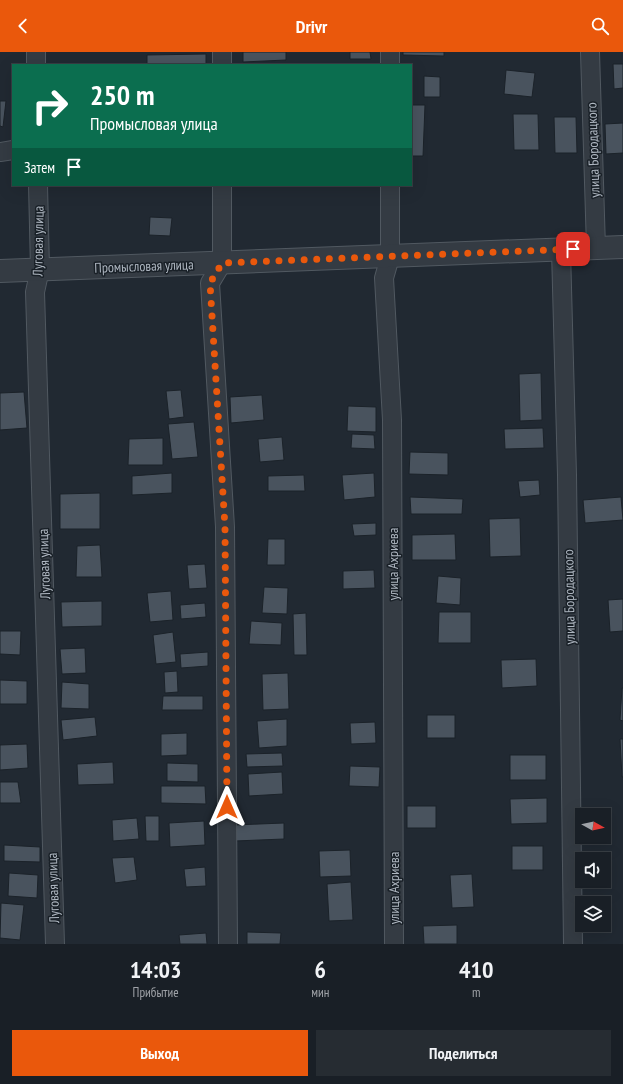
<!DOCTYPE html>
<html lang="ru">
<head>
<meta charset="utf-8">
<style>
	:root { --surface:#191f26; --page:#262c32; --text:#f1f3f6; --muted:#9fa2a7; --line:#373d43; --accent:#ea580c }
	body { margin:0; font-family:"PT Sans Narrow",sans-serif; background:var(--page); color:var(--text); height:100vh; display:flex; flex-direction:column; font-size:15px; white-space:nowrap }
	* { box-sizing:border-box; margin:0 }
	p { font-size:13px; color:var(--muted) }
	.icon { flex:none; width:22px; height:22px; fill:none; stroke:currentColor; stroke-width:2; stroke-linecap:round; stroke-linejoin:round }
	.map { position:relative; height:892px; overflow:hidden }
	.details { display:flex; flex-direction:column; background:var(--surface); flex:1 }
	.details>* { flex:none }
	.top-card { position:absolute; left:12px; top:12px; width:400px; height:122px; border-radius:0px; box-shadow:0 4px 16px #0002,0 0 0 1px var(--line); background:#0b6e4f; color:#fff; overflow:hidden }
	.needle { width:26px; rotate:98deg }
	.tools { position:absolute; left:575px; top:756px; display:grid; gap:8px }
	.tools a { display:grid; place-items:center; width:36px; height:36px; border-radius:0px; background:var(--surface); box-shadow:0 4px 16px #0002,0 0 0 1px var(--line); font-size:20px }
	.pin { position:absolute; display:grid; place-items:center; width:34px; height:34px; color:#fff; margin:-17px; border-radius:8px; box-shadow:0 2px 6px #0006 }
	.me { position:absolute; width:44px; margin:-22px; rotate:0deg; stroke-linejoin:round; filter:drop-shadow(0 0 3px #0008) }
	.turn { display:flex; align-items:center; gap:14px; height:84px; padding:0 12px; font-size:18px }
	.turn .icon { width:52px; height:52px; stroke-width:2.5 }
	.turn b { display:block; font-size:28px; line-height:34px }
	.then { display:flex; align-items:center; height:38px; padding:0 12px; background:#0003; gap:8px; font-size:15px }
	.eta { display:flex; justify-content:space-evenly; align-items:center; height:68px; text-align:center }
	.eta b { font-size:24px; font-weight:700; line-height:28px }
	.button { display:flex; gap:8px; margin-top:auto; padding:8px 12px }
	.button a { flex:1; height:46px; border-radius:0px; background:var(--accent); color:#fff; font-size:16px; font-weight:700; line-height:46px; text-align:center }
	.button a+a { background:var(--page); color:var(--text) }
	header { display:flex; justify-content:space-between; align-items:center; height:52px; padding:0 12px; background:var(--accent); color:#fff; font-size:18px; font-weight:700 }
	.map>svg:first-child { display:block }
	.building { fill:#49535e; stroke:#1b2229 }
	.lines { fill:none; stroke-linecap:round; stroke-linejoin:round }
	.minor-casing { stroke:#515961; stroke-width:20 }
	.tertiary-casing { stroke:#515961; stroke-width:24 }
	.minor { stroke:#343b43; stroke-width:18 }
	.tertiary { stroke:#343b43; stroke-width:22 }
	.route { stroke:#ea580c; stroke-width:7; stroke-dasharray:0 12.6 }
	.labels { text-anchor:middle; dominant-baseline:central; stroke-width:3; stroke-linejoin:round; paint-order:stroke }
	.street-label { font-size:14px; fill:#aeb6c0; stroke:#192027 }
</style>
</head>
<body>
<header><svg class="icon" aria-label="back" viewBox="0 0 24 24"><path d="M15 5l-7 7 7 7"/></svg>Drivr<svg class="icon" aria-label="search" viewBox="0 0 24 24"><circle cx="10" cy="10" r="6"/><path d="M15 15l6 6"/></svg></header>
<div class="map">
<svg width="623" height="892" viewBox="0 0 623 892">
	<rect width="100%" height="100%" fill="#212932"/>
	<g class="building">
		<path d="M243,0H286V8L243,10Z"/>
		<path d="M350,0H370L371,7H350Z"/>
		<path d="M403,0H444V4L403,3Z"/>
		<path d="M206,2V13H147V3Z"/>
		<path d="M613,12H623V36L614,37Z"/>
		<path d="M506,18L535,21L532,45L504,42Z"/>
		<path d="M424,24L440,25V45H424Z"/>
		<path d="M0,49H6L3,75L0,74Z"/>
		<path d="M411,53H425L423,104H411Z"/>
		<path d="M513,62H538L539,98H514Z"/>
		<path d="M554,65H576L577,101H555Z"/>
		<path d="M623,71V101L606,102L605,72Z"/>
		<path d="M150,165L172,166L170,184L149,183Z"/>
		<path d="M541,321L542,368L520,369L519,322Z"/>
		<path d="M181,338L184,365L169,367L166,339Z"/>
		<path d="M24,340L27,376L0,378V341Z"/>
		<path d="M262,343L264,368L231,371L230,345Z"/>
		<path d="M348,354L376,355V380L347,379Z"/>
		<path d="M194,370L198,405L172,407L168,372Z"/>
		<path d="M543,376L544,396L505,397L504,377Z"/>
		<path d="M352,382L374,383L375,397L351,396Z"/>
		<path d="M282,385L284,408L260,410L258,387Z"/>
		<path d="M163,386V413H128L129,387Z"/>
		<path d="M410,400L448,401V423L409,422Z"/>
		<path d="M172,421V441L132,443V424Z"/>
		<path d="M374,421L375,445L344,448L342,423Z"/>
		<path d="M304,423L305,439H268V424Z"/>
		<path d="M539,428L540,443L520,445L518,429Z"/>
		<path d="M100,441V477H60V442Z"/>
		<path d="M410,445L463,447L462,462H411Z"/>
		<path d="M621,445L623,468L585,471L583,448Z"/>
		<path d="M520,466L521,504L490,505L489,467Z"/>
		<path d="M376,471V483L354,484L352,472Z"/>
		<path d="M455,482L456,508H412V483Z"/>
		<path d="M268,487H285V513H267Z"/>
		<path d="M100,493L102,525H76L77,494Z"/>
		<path d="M205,512L207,536L189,537L187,513Z"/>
		<path d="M374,518L375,536L343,537V519Z"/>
		<path d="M438,524L461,526L460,553L436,551Z"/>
		<path d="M264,535L288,536L287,562L262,561Z"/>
		<path d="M171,539L173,568L150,570L147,541Z"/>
		<path d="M623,547V579L610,580L608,548Z"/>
		<path d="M102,549V574L62,575L61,550Z"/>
		<path d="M205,551L206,565L181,567L180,553Z"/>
		<path d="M439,560H471V591H438Z"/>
		<path d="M306,561L307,603H294L293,562Z"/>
		<path d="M251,569L282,571L281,593L249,592Z"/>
		<path d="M0,579H21L20,603L0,602Z"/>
		<path d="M173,580L176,610L156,612L153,583Z"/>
		<path d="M85,596L86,621L62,622L60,597Z"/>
		<path d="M208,600V614L181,616L180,602Z"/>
		<path d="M536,607L537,634L502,636L501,608Z"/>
		<path d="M177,619L178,640L165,641L164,620Z"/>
		<path d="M288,621L289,657L263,658L262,622Z"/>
		<path d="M0,628L27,629V652H0Z"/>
		<path d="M62,630L89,632V657L61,656Z"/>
		<path d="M622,636H623V669L620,668Z"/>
		<path d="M163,644H203V658H162Z"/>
		<rect x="427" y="663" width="28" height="23"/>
		<path d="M95,665L97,684L63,688L61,668Z"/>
		<path d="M287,667V694L259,696L257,669Z"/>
		<path d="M375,670L376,691L351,692L350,671Z"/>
		<path d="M187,681V703L161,704V682Z"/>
		<path d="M620,687H623V725H622Z"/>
		<path d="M27,692L28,716L0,718V693Z"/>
		<path d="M282,701L283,714L247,715L246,702Z"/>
		<rect x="510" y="703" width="36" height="25"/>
		<path d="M113,710L114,732L78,733L77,712Z"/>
		<path d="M167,711L198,712V730L167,729Z"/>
		<path d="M350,714L380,715L379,735L349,734Z"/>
		<path d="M282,720L283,742L249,744L248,722Z"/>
		<path d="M0,730H18L21,751H0Z"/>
		<path d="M161,734H205L206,752L161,751Z"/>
		<path d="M547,746V771L511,772L510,747Z"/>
		<rect x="407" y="754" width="29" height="22"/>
		<path d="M145,764H159V789H146Z"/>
		<path d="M137,766L139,787L113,789L112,768Z"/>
		<path d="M204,769L205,793L170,795L169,771Z"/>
		<path d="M284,771V787L235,789L234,773Z"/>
		<path d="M4,793L40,795V810L4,809Z"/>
		<rect x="512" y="794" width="31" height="24"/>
		<path d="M350,798L351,824L320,825L319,799Z"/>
		<path d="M134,805L137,828L115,831L112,806Z"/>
		<path d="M205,815L206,834L186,835L184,817Z"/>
		<path d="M9,821L38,823L37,846L8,844Z"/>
		<path d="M472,822L474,855L452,856L450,823Z"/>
		<path d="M351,830L353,868L329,869L327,832Z"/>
		<path d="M1,851L24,853L20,888L0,886Z"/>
		<path d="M457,873V892H424L423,874Z"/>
		<path d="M247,880L281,881L280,892H247Z"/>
		<path d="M206,881L207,892H180L179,883Z"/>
	</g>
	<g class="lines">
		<g class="minor-casing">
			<g id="minor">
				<path d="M36,0V13"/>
				<path d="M222,0V13"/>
				<path d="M390,0V13"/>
				<path d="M590,0L596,196"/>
				<path d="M0,100L13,98"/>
				<path d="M38,133L40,217L35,240L55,892"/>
				<path d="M222,133V211L210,231L225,475L228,892"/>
				<path d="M390,133V205L384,226L392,368L394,892"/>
				<path d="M561,198L567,423L573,892"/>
			</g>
		</g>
		<g class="tertiary-casing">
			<path id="tertiary" d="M0,219L623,195"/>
		</g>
		<use href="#minor" class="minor"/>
		<use href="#tertiary" class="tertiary"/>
	</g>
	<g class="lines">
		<path class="route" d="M227,755L225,475L210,231L222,211L573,197"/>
	</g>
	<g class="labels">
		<g class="street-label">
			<text transform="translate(593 98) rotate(-92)">улица Бородацкого</text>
			<text transform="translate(38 189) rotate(-89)">Луговая улица</text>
			<text transform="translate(144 214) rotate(-2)">Промысловая улица</text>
			<text transform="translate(44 512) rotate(-92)">Луговая улица</text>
			<text transform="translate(393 512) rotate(-90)">улица Ахриева</text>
			<text transform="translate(569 545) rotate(-91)">улица Бородацкого</text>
			<text transform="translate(53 836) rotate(-92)">Луговая улица</text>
			<text transform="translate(394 836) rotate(-90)">улица Ахриева</text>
		</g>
	</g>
</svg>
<div class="tools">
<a><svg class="needle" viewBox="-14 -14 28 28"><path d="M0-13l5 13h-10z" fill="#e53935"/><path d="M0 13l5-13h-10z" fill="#9fa2a7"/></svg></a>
<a><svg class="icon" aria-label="sound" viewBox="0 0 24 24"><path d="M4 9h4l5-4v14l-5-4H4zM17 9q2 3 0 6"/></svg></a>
<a><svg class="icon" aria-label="layers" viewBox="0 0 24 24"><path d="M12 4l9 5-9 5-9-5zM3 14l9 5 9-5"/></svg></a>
</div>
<div class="pin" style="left:573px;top:197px;background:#d93025"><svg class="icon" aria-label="arrive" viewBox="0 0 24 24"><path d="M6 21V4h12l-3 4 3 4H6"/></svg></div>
<svg class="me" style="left:227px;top:755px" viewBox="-20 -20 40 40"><path d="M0-17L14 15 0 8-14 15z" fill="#ea580c" stroke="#fff" stroke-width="4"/></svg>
<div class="top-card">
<div class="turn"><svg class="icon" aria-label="right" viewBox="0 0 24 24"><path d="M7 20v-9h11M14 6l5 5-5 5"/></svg><div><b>250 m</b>Промысловая улица</div></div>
<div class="then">Затем<svg class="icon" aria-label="arrive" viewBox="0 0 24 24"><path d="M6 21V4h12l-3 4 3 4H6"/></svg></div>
</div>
</div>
<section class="details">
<div class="eta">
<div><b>14:03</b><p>Прибытие</p></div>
<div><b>6</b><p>мин</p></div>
<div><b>410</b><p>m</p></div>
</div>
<div class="button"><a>Выход</a><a>Поделиться</a></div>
</section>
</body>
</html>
